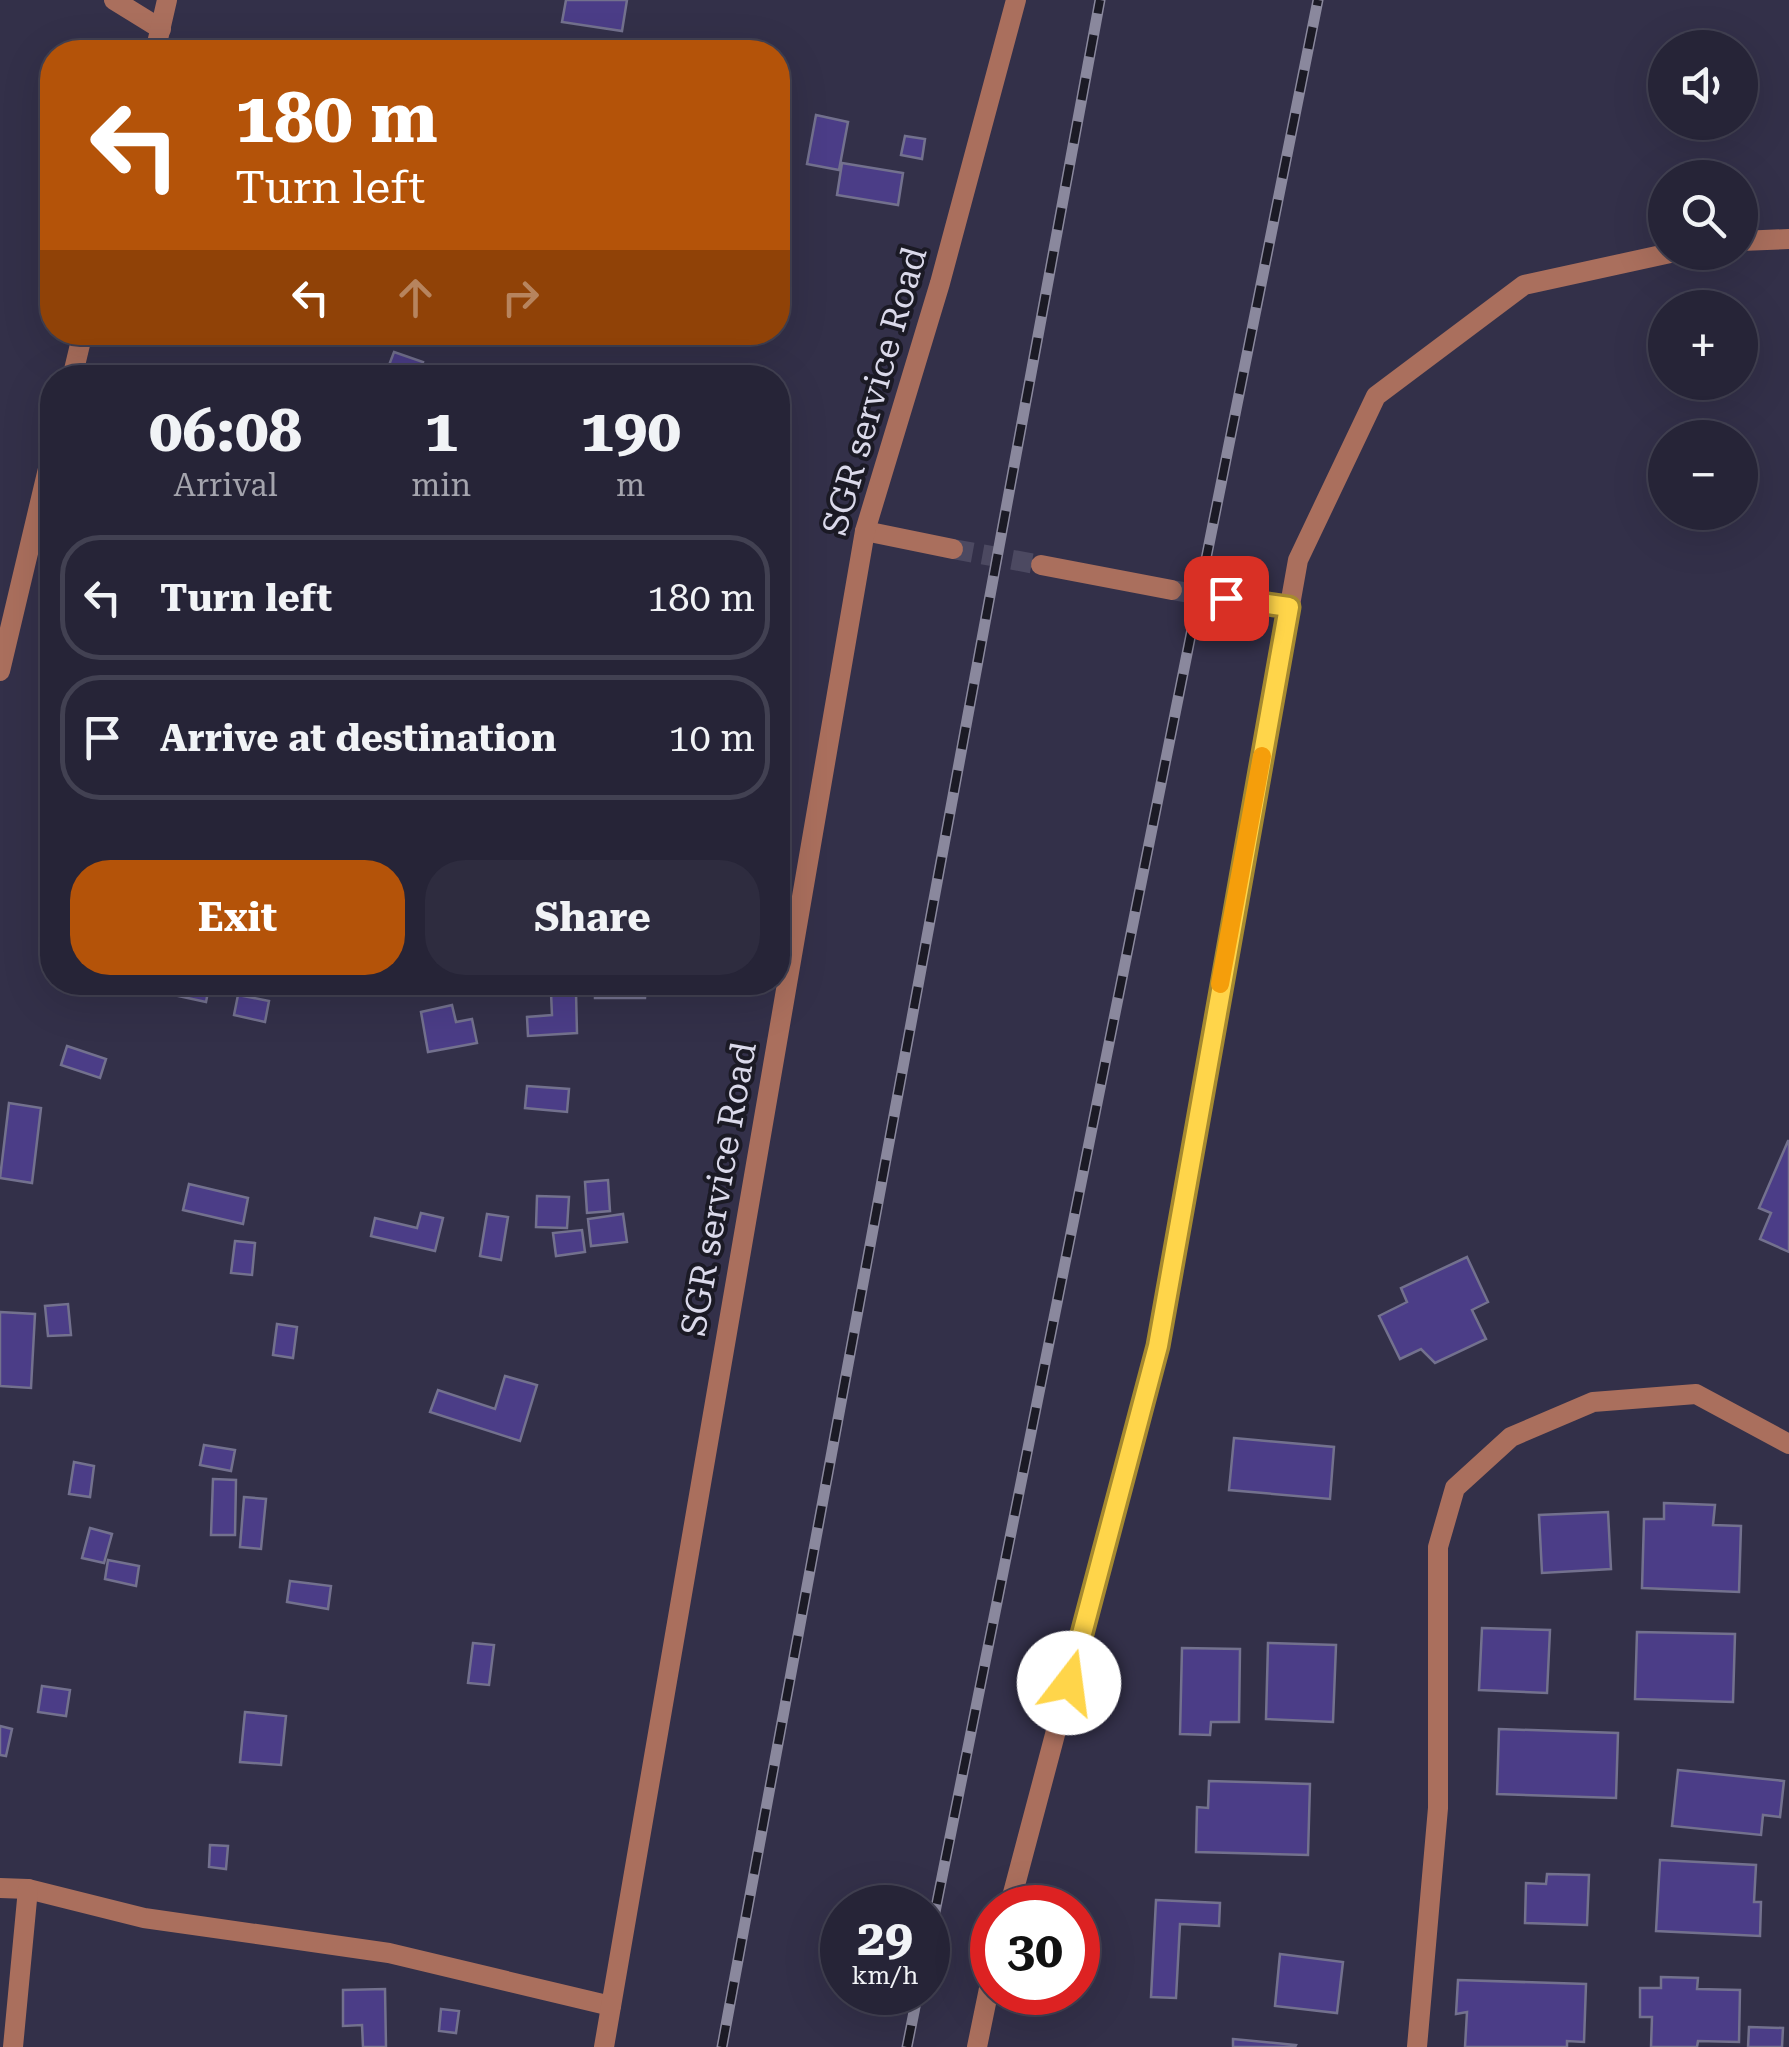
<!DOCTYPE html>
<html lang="en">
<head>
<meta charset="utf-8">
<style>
	:root { --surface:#262437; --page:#2e2c3f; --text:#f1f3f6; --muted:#a4a4ad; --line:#424152; --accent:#b45309 }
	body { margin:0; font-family:"Roboto Serif",serif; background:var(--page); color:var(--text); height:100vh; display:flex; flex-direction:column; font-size:38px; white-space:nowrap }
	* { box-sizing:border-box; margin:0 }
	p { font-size:32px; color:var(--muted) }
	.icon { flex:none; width:55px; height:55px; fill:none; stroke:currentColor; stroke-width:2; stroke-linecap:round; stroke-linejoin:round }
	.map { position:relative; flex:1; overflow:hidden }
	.sheet { position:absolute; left:40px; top:365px; width:750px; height:630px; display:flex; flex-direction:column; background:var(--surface); border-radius:40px; box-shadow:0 10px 40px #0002,0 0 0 2px var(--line) }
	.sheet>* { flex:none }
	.top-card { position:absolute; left:40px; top:40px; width:750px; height:305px; border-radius:40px; box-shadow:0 10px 40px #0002,0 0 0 2px var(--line); background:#b45309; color:#fff; overflow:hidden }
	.fabs { position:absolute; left:1648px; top:30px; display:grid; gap:20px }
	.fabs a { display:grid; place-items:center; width:110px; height:110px; border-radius:50%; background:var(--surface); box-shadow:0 10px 40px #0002,0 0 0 2px var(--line); font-size:50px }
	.speed { position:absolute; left:820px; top:1885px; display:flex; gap:20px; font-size:50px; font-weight:700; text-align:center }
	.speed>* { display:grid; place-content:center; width:130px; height:130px; border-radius:50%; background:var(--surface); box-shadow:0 10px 40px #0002,0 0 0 2px var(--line); line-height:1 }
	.speed small { font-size:25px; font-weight:400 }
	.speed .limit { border:15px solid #d22; background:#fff; color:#111 }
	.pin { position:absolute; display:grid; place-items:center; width:85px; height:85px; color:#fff; margin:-42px; border-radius:20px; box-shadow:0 5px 15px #0006 }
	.me { position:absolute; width:110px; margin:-55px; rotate:15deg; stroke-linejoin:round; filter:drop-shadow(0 0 8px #0008) }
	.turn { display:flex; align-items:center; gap:35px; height:210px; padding:0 30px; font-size:45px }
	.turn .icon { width:130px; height:130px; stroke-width:2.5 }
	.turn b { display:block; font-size:70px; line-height:85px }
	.lanes { display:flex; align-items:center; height:95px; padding:0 30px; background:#0003; justify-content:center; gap:50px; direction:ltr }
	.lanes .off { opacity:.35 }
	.eta { display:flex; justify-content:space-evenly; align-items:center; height:170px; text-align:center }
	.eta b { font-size:60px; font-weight:700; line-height:70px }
	.action { display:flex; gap:20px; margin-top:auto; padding:20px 30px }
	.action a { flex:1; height:115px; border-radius:40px; background:var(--accent); color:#fff; font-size:40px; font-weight:700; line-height:115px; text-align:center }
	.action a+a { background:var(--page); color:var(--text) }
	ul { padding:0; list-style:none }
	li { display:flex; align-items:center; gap:30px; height:125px; margin:0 20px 15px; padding:0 10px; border:5px solid var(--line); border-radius:40px }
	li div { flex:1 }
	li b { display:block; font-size:38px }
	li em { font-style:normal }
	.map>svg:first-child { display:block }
	.building { fill:#4b3d87; stroke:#73718e; stroke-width:2.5 }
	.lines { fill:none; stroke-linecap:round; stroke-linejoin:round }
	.minor-tunnel { stroke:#4c4961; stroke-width:20; stroke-dasharray:20 10; stroke-linecap:butt }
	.minor { stroke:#aa6f5d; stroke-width:20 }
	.rail-casing { stroke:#8a889d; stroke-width:11 }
	.rail { stroke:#1b1a25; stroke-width:8; stroke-dasharray:22; stroke-linecap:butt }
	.route-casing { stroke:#a68a30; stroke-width:25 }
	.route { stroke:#ffd54a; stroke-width:18 }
	.slow { stroke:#f59e0b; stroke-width:18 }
	.labels { text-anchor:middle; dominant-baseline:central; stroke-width:8; stroke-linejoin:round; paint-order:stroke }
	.street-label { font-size:35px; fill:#dad9ea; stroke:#1b1a25 }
</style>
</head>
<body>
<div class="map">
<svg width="1789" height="2047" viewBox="0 0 1789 2047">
	<rect width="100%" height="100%" fill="#333049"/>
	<g class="building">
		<path d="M566,0H627L622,31L562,22Z"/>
		<path d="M816,115L848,122L839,170L807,164Z"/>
		<path d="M905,136L925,139L922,159L901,155Z"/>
		<path d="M842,163L903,173L898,205L837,195Z"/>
		<path d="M394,352L423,362L418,378L386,373Z"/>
		<path d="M52,835V863L46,864L45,836Z"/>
		<path d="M147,982H210L206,1002L146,989Z"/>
		<path d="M595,982H646L645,998H595Z"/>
		<path d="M576,992L577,1033L528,1036L527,1017L552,1015L551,993Z"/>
		<path d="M238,995L269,1001L265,1022L234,1015Z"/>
		<path d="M452,1005L456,1022L472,1019L477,1043L428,1052L421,1012Z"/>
		<path d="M67,1046L106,1059L100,1078L61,1065Z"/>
		<path d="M527,1086L569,1089L567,1112L525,1108Z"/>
		<path d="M9,1103L41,1108L32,1183L0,1178Z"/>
		<path d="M1788,1141H1789V1252L1760,1239L1771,1213L1759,1208Z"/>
		<path d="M608,1180L610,1211L587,1213L585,1182Z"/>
		<path d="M189,1184L248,1198L243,1224L183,1210Z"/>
		<path d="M537,1196L569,1197L567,1228L536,1227Z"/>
		<path d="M421,1213L443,1218L435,1251L371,1236L375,1218L417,1228Z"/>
		<path d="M487,1214L508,1217L501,1260L480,1256Z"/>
		<path d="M623,1214L627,1242L591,1246L588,1219Z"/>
		<path d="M582,1230L585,1252L556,1256L553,1233Z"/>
		<path d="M235,1241L255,1243L252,1275L231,1273Z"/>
		<path d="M1467,1257L1488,1302L1472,1310L1486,1339L1435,1363L1421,1349L1400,1359L1379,1316L1407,1302L1401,1288Z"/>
		<path d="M68,1304L71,1335L48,1336L45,1306Z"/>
		<path d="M0,1312L35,1314L31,1388L0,1386Z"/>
		<path d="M277,1324L297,1327L293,1358L273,1355Z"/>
		<path d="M505,1376L537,1385L520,1441L430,1412L438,1390L495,1409Z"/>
		<path d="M1234,1438L1334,1447L1330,1499L1229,1490Z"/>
		<path d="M204,1445L235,1450L231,1471L200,1465Z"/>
		<path d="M74,1462L94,1466L90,1497L69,1494Z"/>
		<path d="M213,1479L236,1480L235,1535H211Z"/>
		<path d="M244,1497L266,1499L261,1549L240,1547Z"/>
		<path d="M1664,1503L1715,1505L1713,1525L1741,1526L1739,1592L1642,1588L1644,1519H1664Z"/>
		<path d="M1608,1512L1611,1569L1542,1573L1539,1515Z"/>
		<path d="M90,1528L112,1534L104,1563L82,1558Z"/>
		<path d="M108,1560L139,1566L136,1586L105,1579Z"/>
		<path d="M290,1581L331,1586L328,1609L287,1602Z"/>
		<path d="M1482,1628L1550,1630L1547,1693L1479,1690Z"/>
		<path d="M1637,1632L1735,1634L1733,1702L1635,1699Z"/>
		<path d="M473,1643L494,1645L489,1685L468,1683Z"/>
		<path d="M1268,1643L1336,1645L1333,1722L1266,1719Z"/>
		<path d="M1182,1648L1240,1649L1239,1722H1211L1210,1735L1180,1734Z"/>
		<path d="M42,1686L70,1690L66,1716L38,1712Z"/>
		<path d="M245,1712L286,1716L281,1765L240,1762Z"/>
		<path d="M0,1726L12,1729L6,1756L0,1755Z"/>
		<path d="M1499,1729L1618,1733L1616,1798L1497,1794Z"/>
		<path d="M1678,1770L1784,1781L1780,1817L1763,1815L1761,1835L1672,1826Z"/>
		<path d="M1209,1781L1310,1784L1308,1855L1196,1852L1197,1807L1208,1808Z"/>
		<path d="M210,1845L228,1846L226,1869L209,1867Z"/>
		<path d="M1660,1860L1756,1865L1754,1902H1761L1760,1936L1656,1931Z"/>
		<path d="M1547,1874L1589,1875L1587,1925L1525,1923L1526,1883L1546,1884Z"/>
		<path d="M1156,1900L1220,1903L1219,1926L1180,1924L1176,1998L1151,1997Z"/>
		<path d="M1280,1954L1343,1962L1337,2013L1275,2006Z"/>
		<path d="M1661,1977L1698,1978L1697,1989L1740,1990L1739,2042L1698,2041L1697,2047H1651L1652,2017H1640V1988H1661Z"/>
		<path d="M1458,1980L1586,1984L1584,2042L1567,2041V2047H1465L1467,2012L1456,2014Z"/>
		<path d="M385,1989L386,2047H363L362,2025L343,2026V1990Z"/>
		<path d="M441,2009L459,2011L456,2033L439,2031Z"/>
		<path d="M1749,2027L1783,2028L1782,2047H1748Z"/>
		<path d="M1233,2039L1296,2045L1295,2047H1233Z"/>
	</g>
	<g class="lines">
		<g class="minor-tunnel">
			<path d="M953,549L1041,565"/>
			<path d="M1172,590L1226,599"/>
		</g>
		<g class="minor">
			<path d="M114,0L161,29"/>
			<path d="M155,52L167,0"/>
			<path d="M1740,241L1789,239"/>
			<path d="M72,378L83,332"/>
			<path d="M865,531L953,549"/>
			<path d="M1041,565L1172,590"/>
			<path d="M1226,599L1289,607"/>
			<path d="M0,671L52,452"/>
			<path d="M0,1888L28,1889L144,1918L389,1953L611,2006"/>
			<path d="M1009,1908L1158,1346L1298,560L1376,396L1524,285L1675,252"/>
			<path d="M13,2047L28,1889"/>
			<path d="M604,2047L865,531L940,283L1016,0"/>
			<path d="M977,2047L992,1974"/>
			<path d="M1417,2047L1438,1808V1547L1455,1488L1511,1437L1593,1402L1696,1394L1789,1444"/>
		</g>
		<g class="rail-casing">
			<g id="rail">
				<path d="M928,1947L1318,0"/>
				<path d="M722,2047L1100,0"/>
				<path d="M907,2047L918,1992"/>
			</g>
		</g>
		<use href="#rail" class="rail"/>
	</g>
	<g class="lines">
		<g class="route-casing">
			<path id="route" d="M1069,1683L1158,1346L1289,607L1226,598"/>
		</g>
		<use href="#route" class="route"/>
		<path class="slow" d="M1220,984L1262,756"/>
	</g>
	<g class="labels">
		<g class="street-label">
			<text transform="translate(875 391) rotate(-74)">SGR service Road</text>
			<text transform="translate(719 1189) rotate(-80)">SGR service Road</text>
		</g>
	</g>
</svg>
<div class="fabs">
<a><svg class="icon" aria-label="sound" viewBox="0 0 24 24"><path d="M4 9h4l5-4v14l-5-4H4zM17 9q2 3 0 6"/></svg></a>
<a><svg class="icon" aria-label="search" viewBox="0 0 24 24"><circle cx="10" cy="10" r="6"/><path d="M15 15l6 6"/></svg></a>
<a>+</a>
<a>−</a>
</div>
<div class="speed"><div>29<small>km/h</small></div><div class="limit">30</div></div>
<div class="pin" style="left:1226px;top:598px;background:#d93025"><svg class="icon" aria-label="arrive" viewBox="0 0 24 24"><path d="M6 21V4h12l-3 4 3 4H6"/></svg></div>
<svg class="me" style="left:1069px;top:1683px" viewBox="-20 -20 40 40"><circle r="19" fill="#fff"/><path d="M0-13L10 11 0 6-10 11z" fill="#ffd54a"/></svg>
<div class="top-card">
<div class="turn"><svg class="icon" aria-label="left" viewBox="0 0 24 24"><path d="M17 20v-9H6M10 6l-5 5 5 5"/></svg><div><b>180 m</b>Turn left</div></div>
<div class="lanes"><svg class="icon" aria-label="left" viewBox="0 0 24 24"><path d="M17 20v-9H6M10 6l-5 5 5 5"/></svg><svg class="icon off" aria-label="ahead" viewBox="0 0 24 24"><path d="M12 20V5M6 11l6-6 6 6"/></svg><svg class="icon off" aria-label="right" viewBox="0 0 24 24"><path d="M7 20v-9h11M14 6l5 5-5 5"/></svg></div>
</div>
<section class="sheet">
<div class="eta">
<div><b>06:08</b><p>Arrival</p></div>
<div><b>1</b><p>min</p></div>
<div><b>190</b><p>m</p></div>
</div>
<ul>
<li><svg class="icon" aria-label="left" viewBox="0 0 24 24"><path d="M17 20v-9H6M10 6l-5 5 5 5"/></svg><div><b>Turn left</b></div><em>180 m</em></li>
<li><svg class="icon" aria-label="arrive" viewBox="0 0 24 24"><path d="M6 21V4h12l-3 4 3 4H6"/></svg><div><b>Arrive at destination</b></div><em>10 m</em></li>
</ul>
<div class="action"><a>Exit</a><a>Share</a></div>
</section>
</div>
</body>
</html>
